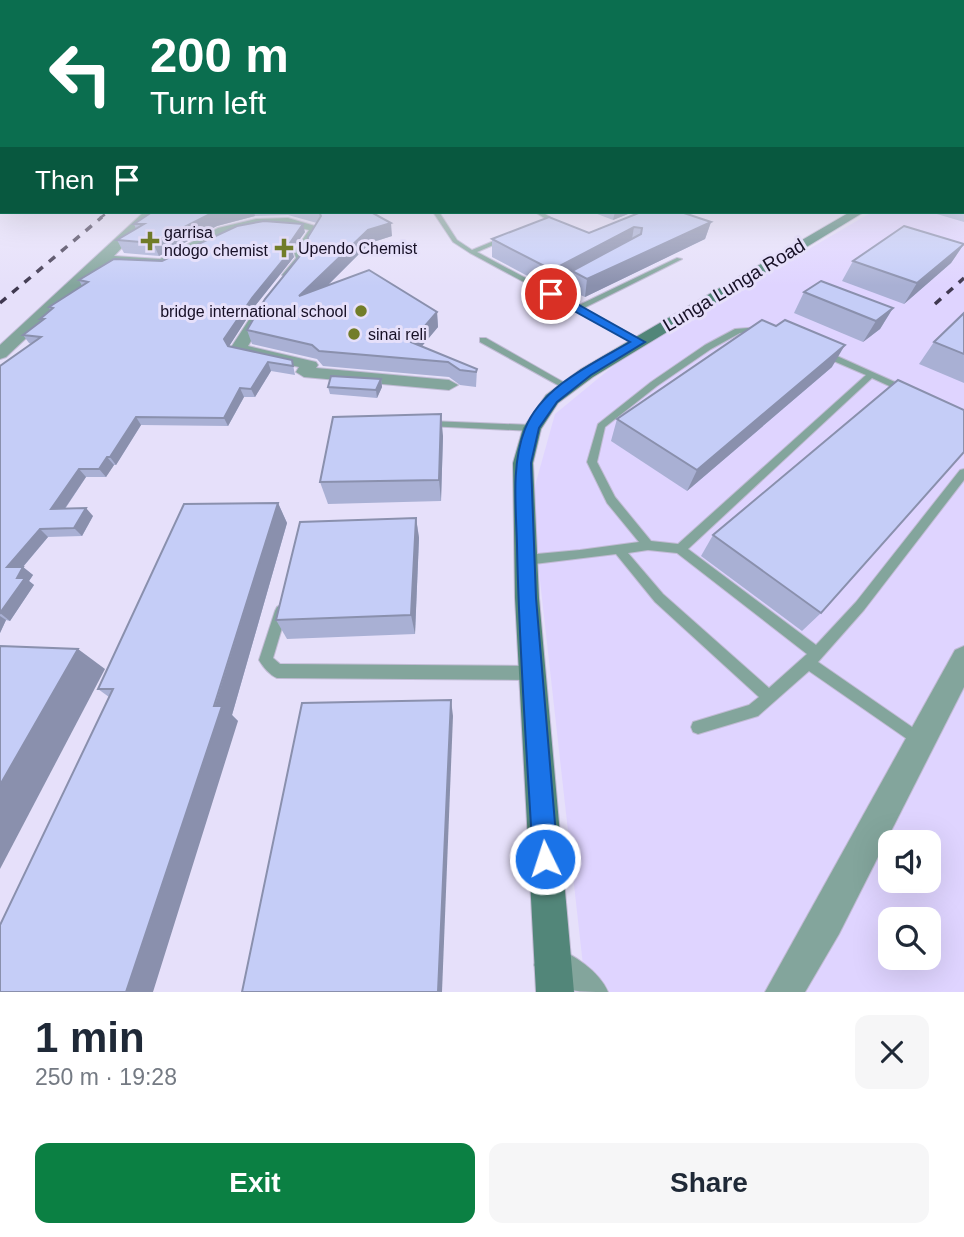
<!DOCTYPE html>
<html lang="en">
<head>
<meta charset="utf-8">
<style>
	:root { --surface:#fff; --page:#f6f6f7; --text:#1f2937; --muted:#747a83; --accent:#0b8043 }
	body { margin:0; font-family:Arial,sans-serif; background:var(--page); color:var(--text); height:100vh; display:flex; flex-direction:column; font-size:26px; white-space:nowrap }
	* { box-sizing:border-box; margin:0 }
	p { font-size:23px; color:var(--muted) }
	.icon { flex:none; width:38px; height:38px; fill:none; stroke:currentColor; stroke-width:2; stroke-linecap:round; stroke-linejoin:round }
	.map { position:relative; height:992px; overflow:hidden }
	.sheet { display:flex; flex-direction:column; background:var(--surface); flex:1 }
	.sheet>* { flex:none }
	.guide { position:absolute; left:0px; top:0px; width:964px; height:214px; box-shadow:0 7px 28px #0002; background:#0b6e4f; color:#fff; overflow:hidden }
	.fabs { position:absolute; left:878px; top:830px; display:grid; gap:14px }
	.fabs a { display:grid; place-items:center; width:63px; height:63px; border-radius:14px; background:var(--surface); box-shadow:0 7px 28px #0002; font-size:35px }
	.pin { position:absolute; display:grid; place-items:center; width:60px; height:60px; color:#fff; margin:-30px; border:4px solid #fff; border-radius:50%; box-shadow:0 2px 7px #0007 }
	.me { position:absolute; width:77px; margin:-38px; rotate:356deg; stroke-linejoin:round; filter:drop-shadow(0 0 5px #0008) }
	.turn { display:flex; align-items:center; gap:24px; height:147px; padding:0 35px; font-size:32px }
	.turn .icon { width:91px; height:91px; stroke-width:2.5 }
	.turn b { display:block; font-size:49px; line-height:60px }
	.then { display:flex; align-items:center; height:66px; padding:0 35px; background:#0003; gap:14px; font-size:26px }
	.round { display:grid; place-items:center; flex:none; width:74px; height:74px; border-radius:14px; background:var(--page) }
	.headline { display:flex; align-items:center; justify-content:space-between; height:119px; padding:0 35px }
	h1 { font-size:42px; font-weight:600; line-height:52px }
	.button { display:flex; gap:14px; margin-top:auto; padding:14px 35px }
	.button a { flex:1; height:80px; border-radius:14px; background:var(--accent); color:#fff; font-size:28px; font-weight:600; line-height:80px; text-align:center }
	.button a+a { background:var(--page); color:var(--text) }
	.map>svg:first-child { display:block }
	.built { fill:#dfd4ff; fill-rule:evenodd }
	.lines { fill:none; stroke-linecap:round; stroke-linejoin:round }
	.service-casing { stroke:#c1bbd4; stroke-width:2 }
	.minor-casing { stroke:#c1bbd4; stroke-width:2 }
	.tertiary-casing { stroke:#c1bbd4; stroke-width:2 }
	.secondary-casing { stroke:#c1bbd4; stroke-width:2 }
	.service { fill:#83a59c; fill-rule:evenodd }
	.minor { fill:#83a59c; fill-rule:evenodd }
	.tertiary { fill:#83a59c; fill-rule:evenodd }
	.secondary { fill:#528679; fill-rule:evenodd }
	.rail-far1 { stroke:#3f384f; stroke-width:2.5; stroke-dasharray:6 6; stroke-linecap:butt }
	.rail { stroke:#3f384f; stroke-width:3.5; stroke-dasharray:8 8; stroke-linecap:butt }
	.wall { fill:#a9b0d4 }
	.shaded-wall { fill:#8a90ad }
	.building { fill:#c5cdf7; stroke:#8a90ad; stroke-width:2 }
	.route { fill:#1a73e8; stroke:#114b97; stroke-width:2 }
	.poi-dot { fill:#727d29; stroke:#e6e0fa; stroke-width:2.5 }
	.labels { text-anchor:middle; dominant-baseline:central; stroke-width:6; stroke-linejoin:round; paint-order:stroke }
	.far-poi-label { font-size:16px; fill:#171026; stroke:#e6e0fa; text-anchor:start }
	.street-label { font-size:19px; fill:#171026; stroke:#e6e0fa }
</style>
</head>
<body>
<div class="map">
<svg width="964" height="992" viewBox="0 0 964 992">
	<rect width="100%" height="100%" fill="#e6e0fa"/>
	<path class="built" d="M964,158V992H586L531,500L555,414L623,358L872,212H962ZM891,842H929V880H891ZM891,919H929V957H891Z"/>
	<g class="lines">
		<g class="service-casing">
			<g id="service">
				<rect x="962" y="169" width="2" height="2"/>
				<path d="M433,212H439L457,240L472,250L501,238H505V240L477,252L550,291L580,275H584V277L556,294L577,306L677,258L682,259L582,309L642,340L643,342L639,344L470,253L453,242Z"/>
				<path d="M535,212H542L553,219L542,225H538V223L546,219Z"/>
				<path d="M761,327L765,329L764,331L740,333L711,349L657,386L605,427L597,462L615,497L651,541L678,544L866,375L822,356V352H828L906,387V391H900L872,378L688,549L816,645L856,602L960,470L964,469V480L864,610L818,662L925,736L927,741L925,746L920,748L809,671L758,716L698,734L693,732L691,727L693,722L749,705L759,697L655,602L616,554L526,565L522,563L520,560L522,557L526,555L580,550L639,542L607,503L587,462L598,424L651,382L705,345L735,329ZM648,550L677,553L807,654L769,688L663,594L628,553Z"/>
				<path d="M480,338H486L572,387L568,390L565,389L480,342Z"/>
				<path d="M430,421L532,425L537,428L532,431L427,426L425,424L427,422Z"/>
				<path d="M281,605L285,607L287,611L273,658L280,664L532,666L537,668L539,673L537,678L532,680L277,678C270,675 263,667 259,660L275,611L277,607Z"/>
			</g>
		</g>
		<g class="minor-casing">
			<g id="minor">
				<path d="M144,212H156L114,256L160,259L218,228L256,219L288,218L322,228L308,250L310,253C307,262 299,276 289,279L282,275L296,258L294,252L309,230C268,219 235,229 199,248C189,254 176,263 165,266C150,270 123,263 105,264L6,357L0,359V345Z"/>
				<path d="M263,305L270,309L248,346L316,362L318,365L316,368L449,380L458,385L449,390L304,377L296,372L299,367L232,352L230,349L258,306Z"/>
				<path d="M964,646V687L839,934L805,992H765L955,650Z"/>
			</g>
		</g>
		<g class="tertiary-casing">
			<path id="tertiary" d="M553,946C574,955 599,971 608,992C576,992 549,992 534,965L540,952Z"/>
		</g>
		<g class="secondary-casing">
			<g id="secondary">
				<rect x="962" y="147" width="2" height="5"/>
				<path d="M850,212H864L593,377L558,403L541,429L533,463L539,598L574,992H536L515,598L513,463L523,428L546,395L581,369Z"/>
			</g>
		</g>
		<use href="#service" class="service"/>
		<use href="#minor" class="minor"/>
		<use href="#tertiary" class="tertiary"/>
		<use href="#secondary" class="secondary"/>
		<path class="rail-far1" d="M100,218L108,212"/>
		<g class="rail">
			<path d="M0,303L102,217"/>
			<path d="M935,304L964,278"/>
		</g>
	</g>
	<g class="wall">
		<path d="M964,179V222L930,212H962V180Z"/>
		<path d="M152,212H371L392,236L370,243L328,285L437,312L438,327L421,347L477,369L476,387L460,385L449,377L323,366L317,359L252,344L247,330L307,247L317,223L288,215L255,216L217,226L159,256L124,253L117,240L136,229L134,224Z"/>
		<path d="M592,212H633L613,220Z"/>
		<path d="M641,212L711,222L705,239L585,297L569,290L571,277L550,288L492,257V239L589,233Z"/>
		<path d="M305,232L292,250L294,257L255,306L229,346L292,360L295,375L271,371L255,397H244L228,426L141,425L116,465H114L106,477H86L65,509L93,516L82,536L48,537L23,567L33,575L29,581L34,585L10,621L6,620L0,633V366L31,344L29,343L23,335L41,321L40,319L50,310L49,307L82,286L79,280L162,261Z"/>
		<path d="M964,244L951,263L904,304L842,281L853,261Z"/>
		<path d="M804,292L893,308L880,329L863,342L794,313Z"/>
		<path d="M964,313V383L919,364L934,342Z"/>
		<path d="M832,367L687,491L611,441L617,419Z"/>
		<path d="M381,379L382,387L377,398L330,394L328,387Z"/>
		<path d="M443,436L441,501L328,504L320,482Z"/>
		<path d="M278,503L287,523L232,715L238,721L109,697L98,689Z"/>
		<path d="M416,518L419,538L415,634L287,639L276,620Z"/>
		<path d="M713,535L821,613L802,631L701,556Z"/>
	</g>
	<g class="shaded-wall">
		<path d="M217,212H254L255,216L217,226L159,256L153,243L212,213Z"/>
		<path d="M615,212H633L613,220Z"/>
		<path d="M711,222L705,239L585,297L587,279Z"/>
		<path d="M391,223L392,236L370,243L303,310L299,296L368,230Z"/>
		<path d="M303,224L305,232L292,250L294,257L255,306L228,348L224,339Z"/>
		<path d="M634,227L631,245L572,271L571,277L550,288L552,270Z"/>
		<path d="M964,244L951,263L904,304L917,283Z"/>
		<path d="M893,308L880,329L863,342L876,321Z"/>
		<path d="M437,312L438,327L413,357L411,342Z"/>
		<path d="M845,345L832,367L687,491L697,470Z"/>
		<path d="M268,362L271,371L255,397L251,389Z"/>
		<path d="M381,379L382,387L377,398L376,390Z"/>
		<path d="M240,388L244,397L228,426L224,418Z"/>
		<path d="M441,414L443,436L441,501L439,480Z"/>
		<path d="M136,417L141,425L116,465L110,457Z"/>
		<path d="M107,457L114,465L106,477L99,469Z"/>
		<path d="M79,469L86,477L59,517L51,509Z"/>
		<path d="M278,503L287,523L232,715L238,721L153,992H126Z"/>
		<path d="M86,508L93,516L82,536L74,528Z"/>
		<path d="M416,518L419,538L415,634L411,615Z"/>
		<path d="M40,529L48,537L16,575L7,567Z"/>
		<path d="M23,567L33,575L29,581L34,585L10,621L0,613L17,578Z"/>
		<path d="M0,616L6,620L0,633Z"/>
		<path d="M78,649L105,669L0,869V785Z"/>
		<path d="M451,700L453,716L442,992H438Z"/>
	</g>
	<g class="building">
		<path d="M964,179V203H962V180Z"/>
		<path d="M152,212H217L212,213L153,243L117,240L144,224H134Z"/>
		<path d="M319,212H371L391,223L368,230L299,296L369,270L437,312L411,342L477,369L476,372L460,370L448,362L319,351L312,345L247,330L265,299L307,247L308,237L321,216Z"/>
		<path d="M641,212H681L711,222L587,279L572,271L641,234L642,228L634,227L552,270L492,239L549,217L589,233Z"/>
		<path d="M264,221L303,224L290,243L292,249L252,298L224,339L228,346L292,360L293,366L268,362L251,389L240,388L224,418L136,417L110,457H107L99,469H79L51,509L86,508L74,528L40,529L7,567H23L17,578H25L0,613V366L41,337L23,335L44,319H40L53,308L49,307L88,282L79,280L114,259L162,261L237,226Z"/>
		<path d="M904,226L964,244L917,283L853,261Z"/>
		<path d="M821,281L893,308L876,321L804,292Z"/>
		<path d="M964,313V354L934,342Z"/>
		<path d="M762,320L776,326L785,320L845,345L697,470L617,419Z"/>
		<path d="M331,376L381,379L376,390L328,387Z"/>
		<path d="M898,380L964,410V452L821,613L713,535Z"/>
		<path d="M441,414L439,480L320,482L333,417Z"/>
		<path d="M278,503L214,706H222L126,992H0V925L113,689H98L184,504Z"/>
		<path d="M416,518L411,615L276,620L300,522Z"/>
		<path d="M0,646L78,649L0,785Z"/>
		<path d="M451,700L438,992H242L302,703Z"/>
	</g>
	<linearGradient id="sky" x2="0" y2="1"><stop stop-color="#abaed8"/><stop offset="0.51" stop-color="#f4f1fd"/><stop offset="1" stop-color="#f4f1fd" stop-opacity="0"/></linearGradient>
	<rect width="964" height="286" fill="url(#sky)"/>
	<path class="route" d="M547,291H554L645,342L591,375L557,402L539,428L531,463L536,598L558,859L554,868L545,872L536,868L533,859C527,755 519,650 517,545C516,506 511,465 525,429C542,386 594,363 630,342L547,296Z"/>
	<g class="poi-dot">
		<path d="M146.5 230.5h7v7h7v7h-7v7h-7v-7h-7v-7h7z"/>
		<path d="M280.5 237.5h7v7h7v7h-7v7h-7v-7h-7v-7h7z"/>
		<circle cx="361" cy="311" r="7"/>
		<circle cx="354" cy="334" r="7"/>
	</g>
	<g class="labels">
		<g class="far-poi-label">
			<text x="164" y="232">garrisa<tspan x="164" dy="18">ndogo chemist</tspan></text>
			<text x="298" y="248">Upendo Chemist</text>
			<text x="347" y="311" text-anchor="end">bridge international school</text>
			<text x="368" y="334">sinai reli</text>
		</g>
		<g class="street-label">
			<text transform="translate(734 285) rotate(-31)">Lunga Lunga Road</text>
		</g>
	</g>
</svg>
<div class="fabs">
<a><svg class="icon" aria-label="sound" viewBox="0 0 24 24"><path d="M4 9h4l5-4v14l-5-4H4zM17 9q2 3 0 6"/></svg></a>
<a><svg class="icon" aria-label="search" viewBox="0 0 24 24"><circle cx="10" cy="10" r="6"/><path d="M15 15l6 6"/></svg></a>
</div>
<div class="pin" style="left:551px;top:294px;background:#d93025"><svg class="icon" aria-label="arrive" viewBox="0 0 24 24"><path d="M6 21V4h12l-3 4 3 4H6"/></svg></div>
<svg class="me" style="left:545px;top:859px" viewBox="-20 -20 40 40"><circle r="17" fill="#1a73e8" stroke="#fff" stroke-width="3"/><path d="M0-11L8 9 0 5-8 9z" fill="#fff"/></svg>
<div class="guide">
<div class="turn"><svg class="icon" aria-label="left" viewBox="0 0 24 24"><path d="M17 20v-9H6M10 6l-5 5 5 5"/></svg><div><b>200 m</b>Turn left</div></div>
<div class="then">Then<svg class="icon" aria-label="arrive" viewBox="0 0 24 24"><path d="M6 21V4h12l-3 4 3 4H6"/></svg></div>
</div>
</div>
<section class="sheet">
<div class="headline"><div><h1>1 min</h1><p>250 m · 19:28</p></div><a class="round"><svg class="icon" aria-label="close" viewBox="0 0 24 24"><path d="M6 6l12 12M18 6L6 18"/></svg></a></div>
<div class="button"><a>Exit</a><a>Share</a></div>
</section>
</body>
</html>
